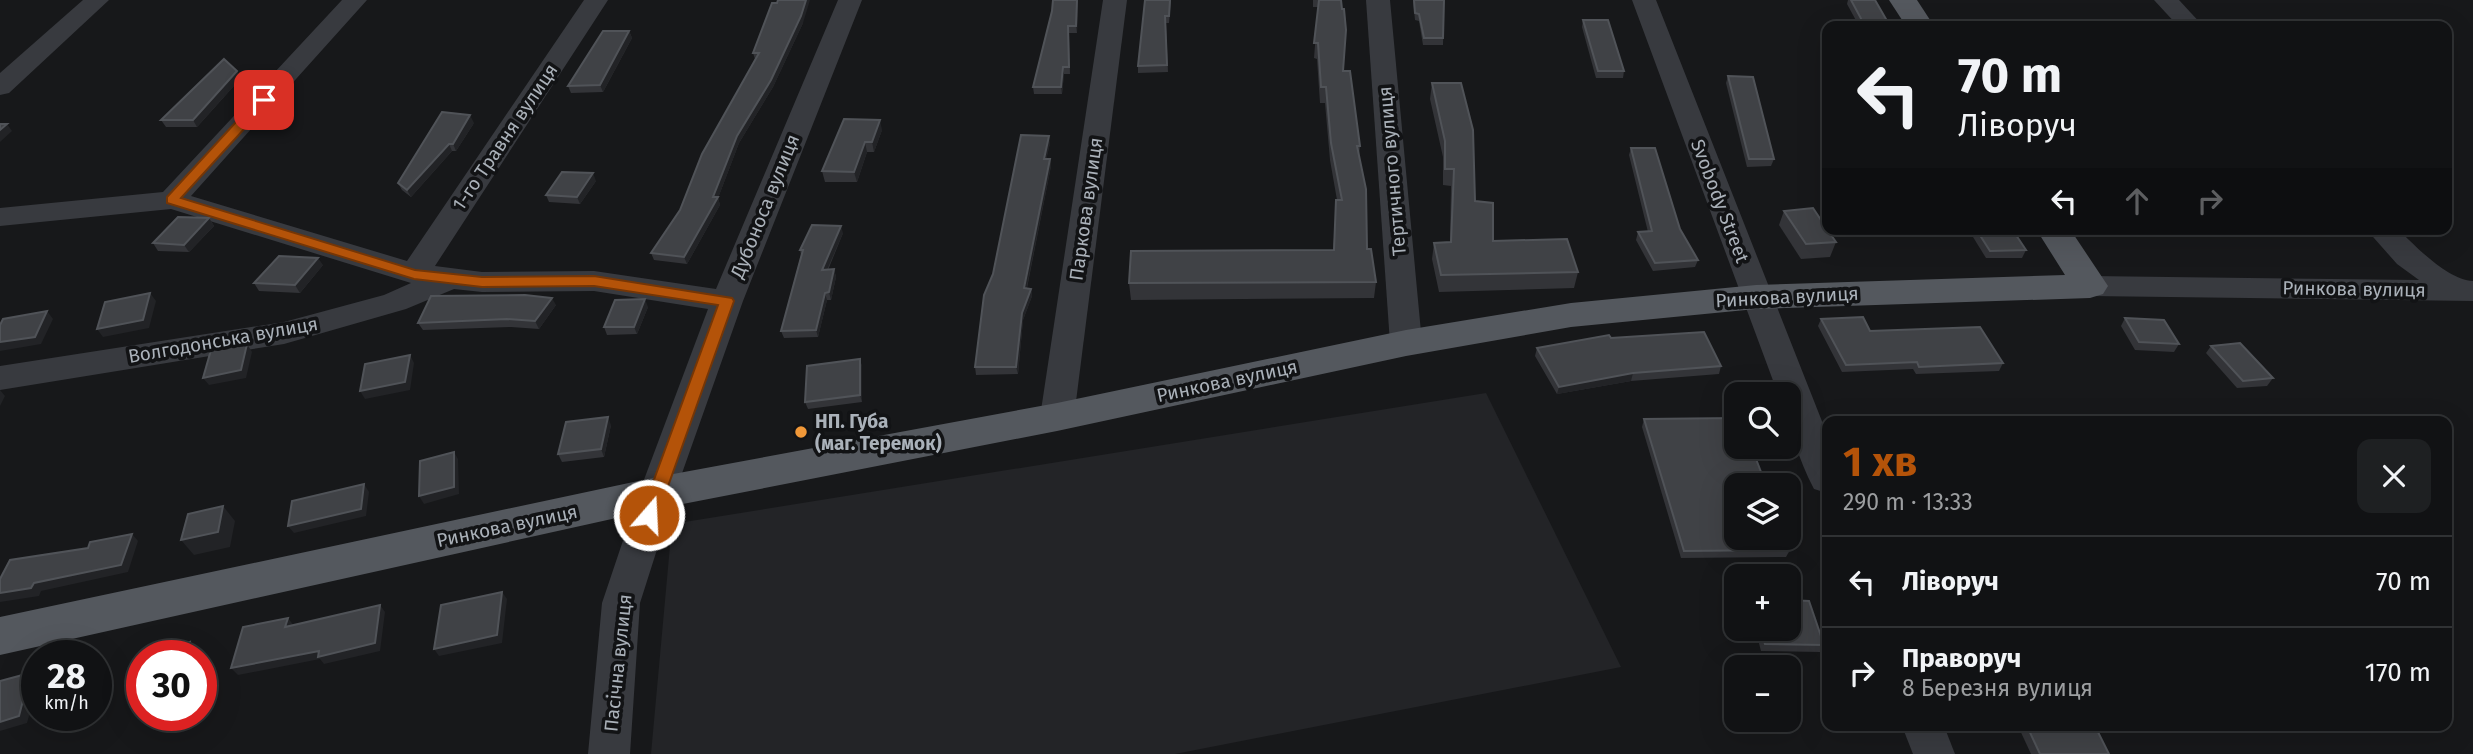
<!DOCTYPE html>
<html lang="uk">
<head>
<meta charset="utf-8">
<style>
	:root { --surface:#111214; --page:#1e2022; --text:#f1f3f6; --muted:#9c9ea0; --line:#303234; --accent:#b45309 }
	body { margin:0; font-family:"Fira Sans",sans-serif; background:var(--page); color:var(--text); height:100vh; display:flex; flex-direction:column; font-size:26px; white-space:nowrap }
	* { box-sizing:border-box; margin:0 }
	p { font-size:23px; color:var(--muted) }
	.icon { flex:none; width:38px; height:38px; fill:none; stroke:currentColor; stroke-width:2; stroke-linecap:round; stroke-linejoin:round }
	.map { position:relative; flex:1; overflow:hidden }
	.drawer { position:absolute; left:1822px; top:416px; width:630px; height:315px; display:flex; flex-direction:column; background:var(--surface); border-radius:14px; box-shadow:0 7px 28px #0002,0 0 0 2px var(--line) }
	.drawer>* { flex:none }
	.banner { position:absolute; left:1822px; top:21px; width:630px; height:214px; border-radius:14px; box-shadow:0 7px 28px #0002,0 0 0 2px var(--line); background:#111214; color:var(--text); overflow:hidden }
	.tools { position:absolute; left:1724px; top:382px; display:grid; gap:14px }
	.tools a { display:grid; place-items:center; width:77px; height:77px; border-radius:14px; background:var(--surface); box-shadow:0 7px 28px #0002,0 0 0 2px var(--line); font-size:35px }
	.speed { position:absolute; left:21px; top:640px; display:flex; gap:14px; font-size:35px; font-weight:700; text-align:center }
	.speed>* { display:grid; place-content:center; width:91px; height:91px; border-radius:50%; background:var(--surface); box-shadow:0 7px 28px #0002,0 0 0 2px var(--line); line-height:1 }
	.speed small { font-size:18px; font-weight:400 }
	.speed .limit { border:10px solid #d22; background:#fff; color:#111 }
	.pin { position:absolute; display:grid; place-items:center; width:60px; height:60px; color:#fff; margin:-30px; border-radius:14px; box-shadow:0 4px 10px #0006 }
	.me { position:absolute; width:77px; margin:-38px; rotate:19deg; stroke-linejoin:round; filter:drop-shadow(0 0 5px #0008) }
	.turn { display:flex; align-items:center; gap:24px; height:147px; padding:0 21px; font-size:32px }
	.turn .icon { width:91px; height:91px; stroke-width:2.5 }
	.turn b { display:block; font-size:49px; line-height:60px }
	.lanes { display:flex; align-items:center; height:66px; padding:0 21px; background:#0003; justify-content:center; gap:35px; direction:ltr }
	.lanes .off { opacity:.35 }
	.round { display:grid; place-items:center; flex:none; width:74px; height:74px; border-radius:14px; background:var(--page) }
	.summary { display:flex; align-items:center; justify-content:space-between; height:119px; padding:0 21px }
	h1 { font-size:42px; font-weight:700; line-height:52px; color:var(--accent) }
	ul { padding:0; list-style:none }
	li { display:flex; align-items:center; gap:21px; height:91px; padding:0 21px; border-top:2px solid var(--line) }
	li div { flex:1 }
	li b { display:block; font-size:26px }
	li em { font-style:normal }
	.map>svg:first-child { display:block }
	.built { fill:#232427 }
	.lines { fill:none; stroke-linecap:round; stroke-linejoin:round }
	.minor { fill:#383a3f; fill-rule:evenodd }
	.major { fill:#54585e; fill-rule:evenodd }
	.wall { fill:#333438 }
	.shaded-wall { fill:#222326 }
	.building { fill:#404246; stroke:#505358; stroke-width:2 }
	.route { fill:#b45309; stroke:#753606; stroke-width:2 }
	.poi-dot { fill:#f19838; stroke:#121315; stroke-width:2.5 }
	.labels { text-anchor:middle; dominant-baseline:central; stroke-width:7; stroke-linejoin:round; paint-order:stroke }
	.street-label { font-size:19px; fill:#aab1b9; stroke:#121315 }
	.poi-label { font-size:19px; font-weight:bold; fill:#aab1b9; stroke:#121315; text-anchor:start }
</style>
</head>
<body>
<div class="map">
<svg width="2473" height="754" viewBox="0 0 2473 754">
	<rect width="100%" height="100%" fill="#17181a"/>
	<path class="built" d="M1486,393L1621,667L1175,754H651L672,524Z"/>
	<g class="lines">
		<g class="minor">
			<path d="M83,0H109L9,93L0,95V73Z"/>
			<path d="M342,0H367L191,196L407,261L584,0H608L435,266L482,272L594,271L716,289L838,0H862L743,301L675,493L640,603L630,754H588L602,603L639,493L708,309L594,291L482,292L454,289L406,309L284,344L0,390V366L284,322L384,295L411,283L171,209L0,226V208L163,192Z"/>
			<path d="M1103,0H1127L1074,417L1069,426L1057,429L1045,426L1040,417Z"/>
			<path d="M1366,0H1390L1422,343L1417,351L1406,354L1395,351L1390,343Z"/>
			<path d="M1632,0H1656L1827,434V493L1814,489C1798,458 1788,428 1788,394H1778Z"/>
			<path d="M2154,0H2179L2203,26H2178Z"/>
			<path d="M2366,229H2398C2416,247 2448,280 2473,281V301L2090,296L2079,293L2074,286L2079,279L2090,276L2419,280L2397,264Z"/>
			<path d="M1902,726H1944L1955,754H1913Z"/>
		</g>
		<g class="major">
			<path d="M1889,0H1917L1934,26H1906Z"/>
			<path d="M2036,229H2070L2108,286L2103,294L2090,298L1756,309L1571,327L1406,356L1057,431L657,509L0,655V617L657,477L1057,403L1406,330L1571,303L1756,285L2065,275Z"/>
		</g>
	</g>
	<g class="wall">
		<path d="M1053,0H1078L1077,33H1069L1070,74H1064L1062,94H1034L1033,87L1052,11Z"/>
		<path d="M1145,0H1171L1169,23H1166L1168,72L1138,73V66Z"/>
		<path d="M1313,0H1341L1343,71L1360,146L1359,155L1367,249L1376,282L1374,298L1131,300L1129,283L1333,250L1337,200L1330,160L1325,103H1320L1317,59L1314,58L1318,7H1313Z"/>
		<path d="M1413,0H1444L1443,45H1423L1419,21L1415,20Z"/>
		<path d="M1848,0H1875L1890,26H1859L1847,4Z"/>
		<path d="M1583,20L1624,71L1623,78H1596L1582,27Z"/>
		<path d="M803,23L773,87L739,143L718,198L720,205L687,264L654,260L651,253L680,210L755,59L753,53Z"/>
		<path d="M629,31L632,38L603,92L571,93L568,86Z"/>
		<path d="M237,71L241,78L197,127H166L161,120Z"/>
		<path d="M1728,76L1774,159L1771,166L1747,167L1726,83Z"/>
		<path d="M1432,83L1475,201L1493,241L1578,272L1574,288L1439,292L1432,259L1434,243L1450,242L1451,186L1443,185V157L1430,99Z"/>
		<path d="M474,123L456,151H452L411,197L402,190L398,183Z"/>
		<path d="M882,130L874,152H867L857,182H825L822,171Z"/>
		<path d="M1050,143L1046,159H1050L1051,166L1027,288L1031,289L1032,296L1023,320L1018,374L976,375L975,367L993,274Z"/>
		<path d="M1631,148L1698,260L1695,267L1653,271L1636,240L1638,232H1648L1629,155Z"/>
		<path d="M596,181L580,204L549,202L546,195Z"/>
		<path d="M1784,211L1836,242L1830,257L1801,259L1779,225Z"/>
		<path d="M209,218L214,226L189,252L158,251L153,243Z"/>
		<path d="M1976,229L2026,250L2022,258H1986L1973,237Z"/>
		<path d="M843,233L828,270L834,269L836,277L831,300H827L818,337L784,338L781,331L801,255L800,250Z"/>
		<path d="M323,265L300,293L259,291L254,283Z"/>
		<path d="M556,305L539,329L511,327L423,330L418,323Z"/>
		<path d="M648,307L637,334L607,335L604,327Z"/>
		<path d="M2125,318L2179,344L2174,352L2135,350L2121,326Z"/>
		<path d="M1821,319L1870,331L2003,363L1999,371L1916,374L1913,369L1842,372L1818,326Z"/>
		<path d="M1611,338L1721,366L1719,374L1631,381L1557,394L1535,356L1537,348Z"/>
		<path d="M2211,346L2273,378L2267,386L2237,388L2206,353Z"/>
		<path d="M860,359L862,367V402L808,409L805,402Z"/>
		<path d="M1644,419L1790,550L1786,557L1681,558L1642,427Z"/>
		<path d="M611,425L604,457L562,462L558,454Z"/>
		<path d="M1755,628H1788L1824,645L1820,652L1761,651Z"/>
		<path d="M2018,726H2095L2109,754H2031Z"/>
	</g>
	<g class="shaded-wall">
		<path d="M806,0H810L803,23L773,87L739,143L718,198L720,205L687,264L684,257L713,197L737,136Z"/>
		<path d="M1077,0H1078L1077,33L1076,26Z"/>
		<path d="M629,31L632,38L603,92L600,85Z"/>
		<path d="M1063,67L1064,74L1062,94L1061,87Z"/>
		<path d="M237,71L241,78L197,127L193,120Z"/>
		<path d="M470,115L474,123L456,151L453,144Z"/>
		<path d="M880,120L882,130L874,152L872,142Z"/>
		<path d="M7,124L12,131L0,142V130Z"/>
		<path d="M1049,136L1050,143L1045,166L1044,159Z"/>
		<path d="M865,142L867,152L857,182L854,172Z"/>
		<path d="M449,144L452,151L411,197L407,190Z"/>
		<path d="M1050,159L1051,166L1025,296L1024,288Z"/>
		<path d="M593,173L596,181L580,204L577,197Z"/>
		<path d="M209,218L214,226L189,252L184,245Z"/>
		<path d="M841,226L843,233L824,277L822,270Z"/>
		<path d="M318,258L323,265L300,293L295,285Z"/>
		<path d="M834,269L836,277L831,300L829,292Z"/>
		<path d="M1031,289L1032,296L1023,320L1018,374L1016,367L1022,313Z"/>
		<path d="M150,293L156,301L149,328L103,337L97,329Z"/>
		<path d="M825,293L827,300L818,337L816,330Z"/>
		<path d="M552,298L556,305L539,329L535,321Z"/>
		<path d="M645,299L648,307L637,334L634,327Z"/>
		<path d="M47,311L53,319L41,344L0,351V342Z"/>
		<path d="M247,344L252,352L246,378L209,385L203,378Z"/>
		<path d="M410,355L414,363L410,390L365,399L360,391Z"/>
		<path d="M860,359L862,367V402L860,395Z"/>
		<path d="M1633,373L1631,381L1557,394L1559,387Z"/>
		<path d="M0,390L5,396L0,406Z"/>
		<path d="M608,417L611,425L604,457L601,449Z"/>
		<path d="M454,452L458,459L459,494L424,504L419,496Z"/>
		<path d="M364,484L369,492L366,516L294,533L288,526Z"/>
		<path d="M223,506L235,521L230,547L194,555L181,540Z"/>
		<path d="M132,534L138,541L128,572L41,591L39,596L0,602V593L34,583Z"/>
		<path d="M502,592L507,599L502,643L439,656L434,649Z"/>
		<path d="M380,605L385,612L380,651L324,664L320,659L238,675L231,668Z"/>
		<path d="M288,618L294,626L285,627Z"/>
		<path d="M190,642L197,649V656H189Z"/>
		<path d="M30,673L37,678V686L27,723L0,731V722Z"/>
	</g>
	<g class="building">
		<path d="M778,0H806L801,16L771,80L737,136L713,197H718L684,257L651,253L680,210L702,154L759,53H753L772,3H777Z"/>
		<path d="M1053,0H1077L1076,26H1068L1069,67H1063L1061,87H1033L1052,11Z"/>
		<path d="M1145,0H1170L1169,16H1165L1167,65L1138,66Z"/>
		<path d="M1319,0H1341L1342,9H1344L1346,30L1343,71H1350L1360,146H1357L1366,189L1367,249H1371L1376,282L1129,283L1131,251L1334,250L1336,200H1342L1331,143L1326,87H1321L1318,43H1314Z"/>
		<path d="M1414,0H1444L1443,38H1424L1419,14L1415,13Z"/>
		<path d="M1851,0H1875L1890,26H1865Z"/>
		<path d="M1583,20H1608L1624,71H1598Z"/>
		<path d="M603,31H629L600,85L568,86Z"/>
		<path d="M224,59L237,71L193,120H161Z"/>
		<path d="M1728,76L1753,77L1774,159H1749Z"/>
		<path d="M1432,83H1461L1473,130L1475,201L1493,203V241L1567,239L1578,272L1441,275L1434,243L1451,242L1454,169H1445V141Z"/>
		<path d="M442,112L470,115L453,144H449L407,190L398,183Z"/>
		<path d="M844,119L880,120L872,142H865L854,172L822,171Z"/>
		<path d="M0,124H7L0,130Z"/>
		<path d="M1021,135L1049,136L1044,159H1050L1024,288L1031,289L1022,313L1016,367H975L984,295L993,274Z"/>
		<path d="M1631,148H1655L1680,229L1698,260L1655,263L1638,232L1652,231Z"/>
		<path d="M562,172L593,173L577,197L546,195Z"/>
		<path d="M1813,208L1827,229L1836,242L1806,244L1784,211Z"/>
		<path d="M178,217L209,218L184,245L153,243Z"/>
		<path d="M812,225L841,226L822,270L834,269L829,292L825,293L816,330L781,331L803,250H800Z"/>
		<path d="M1976,229H2012L2026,250L1990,251Z"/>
		<path d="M279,256L318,258L295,285L254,283Z"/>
		<path d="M150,293L143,320L97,329L105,302Z"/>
		<path d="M525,295L552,298L535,321L507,319L418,323L431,296Z"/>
		<path d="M645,299L634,327H604L615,300Z"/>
		<path d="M47,311L35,337L0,342V325L3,319Z"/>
		<path d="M1863,317L1870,331L1980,327L2003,363L1919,367L1917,362L1846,365L1821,319Z"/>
		<path d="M2125,318L2164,320L2179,344L2139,342Z"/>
		<path d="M1704,332L1721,366L1633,373L1559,387L1537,348L1609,335L1611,338Z"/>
		<path d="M2240,343L2273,378L2243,381L2211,346Z"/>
		<path d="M247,344L241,370L203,378L211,350Z"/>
		<path d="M410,355L405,382L360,391L365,364Z"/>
		<path d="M860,359V395L805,402L807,366Z"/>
		<path d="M608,417L601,449L558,454L566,422Z"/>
		<path d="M1736,418V446H1751L1766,485H1736V537H1785L1790,550L1684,551L1644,419Z"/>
		<path d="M454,452V487L419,496L420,461Z"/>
		<path d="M364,484L361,509L288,526L292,501Z"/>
		<path d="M223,506L218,532L181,540L188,514Z"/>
		<path d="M132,534L121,565L34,583L31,588L0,593V579L10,560L88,548L90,542Z"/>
		<path d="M502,592L497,635L434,649L441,605Z"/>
		<path d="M1788,600L1809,601L1824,645L1765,644L1760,628H1788Z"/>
		<path d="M380,605L375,643L318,657L319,651L231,668L243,627L288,618L285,627Z"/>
		<path d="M190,642L189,656H145Z"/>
		<path d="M142,657V700L137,702Z"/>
		<path d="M30,673L19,716L0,722V681Z"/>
		<path d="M2027,726H2095L2109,754H2040Z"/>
	</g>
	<path class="route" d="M264,96L270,100L268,103L181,198L415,270L482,277L594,276L732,298L734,301L656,520H643L641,515L718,305L594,286L482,287L414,279L167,203V197L259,97Z"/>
	<circle class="poi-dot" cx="801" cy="432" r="7"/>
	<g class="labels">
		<g class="street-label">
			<text transform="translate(505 137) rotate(-56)">1-го Травня вулиця</text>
			<text transform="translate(1392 171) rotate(-95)">Тертичного вулиця</text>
			<text transform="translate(1720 201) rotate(69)">Svobody Street</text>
			<text transform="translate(765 206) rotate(-68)">Дубоноса вулиця</text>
			<text transform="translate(1086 209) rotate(-82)">Паркова вулиця</text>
			<text transform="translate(2354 289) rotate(1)">Ринкова вулиця</text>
			<text transform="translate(1787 297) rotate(-3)">Ринкова вулиця</text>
			<text transform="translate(223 340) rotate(-10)">Волгодонська вулиця</text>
			<text transform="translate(1227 381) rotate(-12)">Ринкова вулиця</text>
			<text transform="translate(507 526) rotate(-12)">Ринкова вулиця</text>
			<text transform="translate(618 663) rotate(-84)">Пасічна вулиця</text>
		</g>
		<g class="poi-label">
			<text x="815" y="421">НП. Губа<tspan x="815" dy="22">(маг. Теремок)</tspan></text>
		</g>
	</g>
</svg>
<div class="tools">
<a><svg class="icon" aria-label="search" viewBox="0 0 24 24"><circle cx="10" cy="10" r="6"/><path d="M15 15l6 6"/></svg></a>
<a><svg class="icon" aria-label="layers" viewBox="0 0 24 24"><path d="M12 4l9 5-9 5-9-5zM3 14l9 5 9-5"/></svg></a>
<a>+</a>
<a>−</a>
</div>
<div class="speed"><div>28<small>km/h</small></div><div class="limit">30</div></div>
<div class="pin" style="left:264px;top:100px;background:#d93025"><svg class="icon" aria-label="arrive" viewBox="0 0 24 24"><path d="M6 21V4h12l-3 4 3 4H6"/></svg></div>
<svg class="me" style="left:649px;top:515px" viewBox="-20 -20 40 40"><circle r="17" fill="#b45309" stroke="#fff" stroke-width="3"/><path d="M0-11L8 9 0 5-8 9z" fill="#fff"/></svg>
<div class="banner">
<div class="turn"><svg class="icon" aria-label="left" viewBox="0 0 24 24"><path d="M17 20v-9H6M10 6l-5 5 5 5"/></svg><div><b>70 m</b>Ліворуч</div></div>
<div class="lanes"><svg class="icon" aria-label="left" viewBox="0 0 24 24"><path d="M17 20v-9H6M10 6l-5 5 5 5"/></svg><svg class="icon off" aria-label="ahead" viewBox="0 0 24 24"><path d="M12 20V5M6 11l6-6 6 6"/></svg><svg class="icon off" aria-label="right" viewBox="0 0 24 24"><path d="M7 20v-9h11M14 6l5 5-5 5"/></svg></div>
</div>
<section class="drawer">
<div class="summary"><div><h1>1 хв</h1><p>290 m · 13:33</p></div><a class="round"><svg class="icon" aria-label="close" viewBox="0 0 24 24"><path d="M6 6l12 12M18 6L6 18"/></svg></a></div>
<ul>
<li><svg class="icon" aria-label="left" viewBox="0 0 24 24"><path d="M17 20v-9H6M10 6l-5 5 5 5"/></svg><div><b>Ліворуч</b></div><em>70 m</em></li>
<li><svg class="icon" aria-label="right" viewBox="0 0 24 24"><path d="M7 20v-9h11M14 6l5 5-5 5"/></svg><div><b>Праворуч</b><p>8 Березня вулиця</p></div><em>170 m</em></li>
</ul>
</section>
</div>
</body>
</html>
